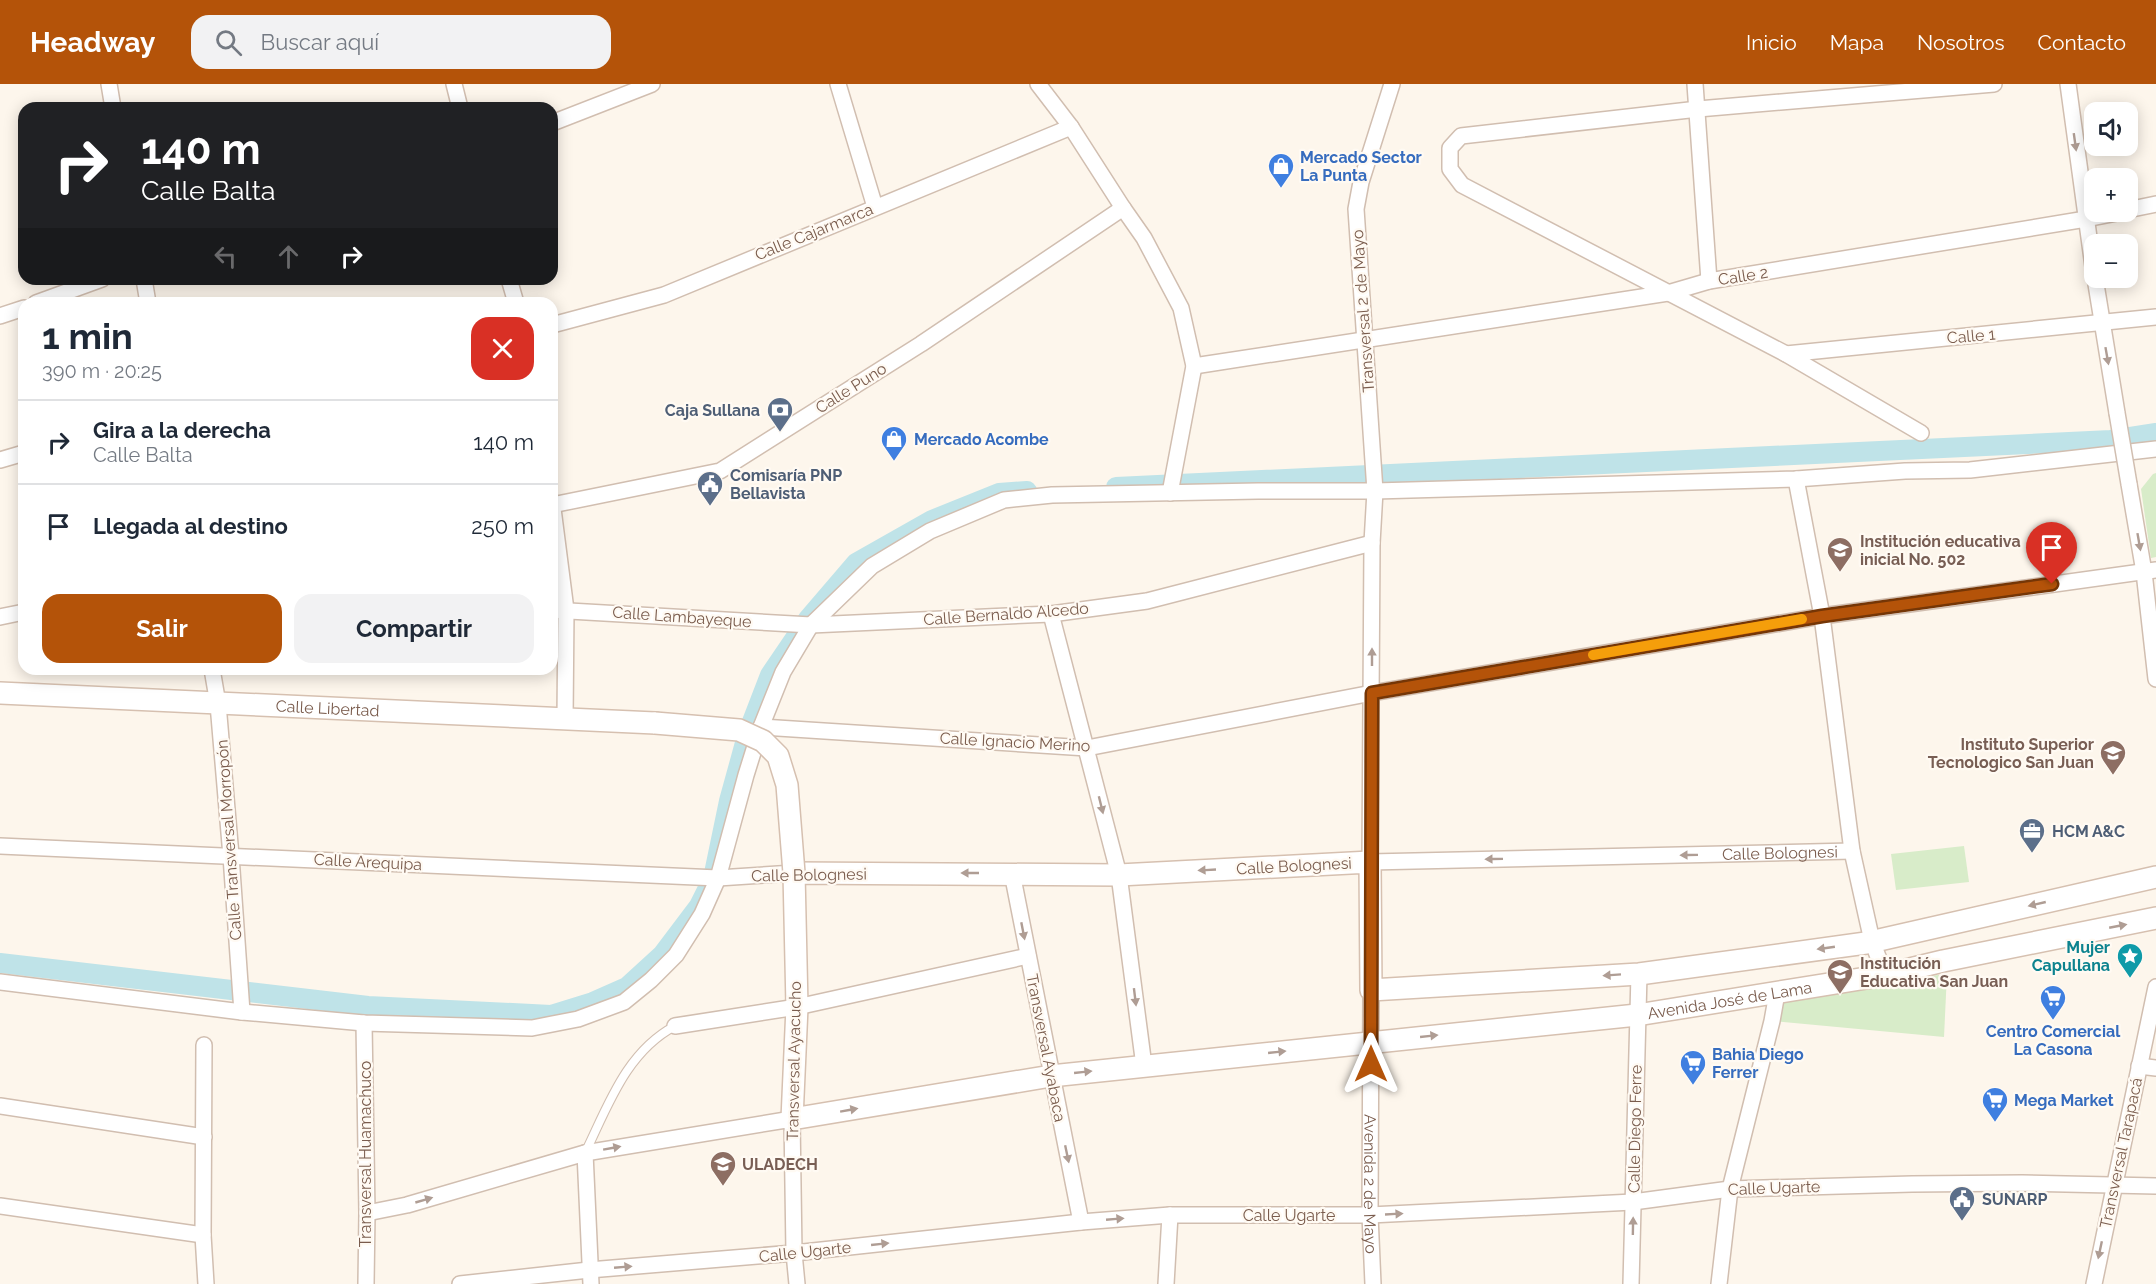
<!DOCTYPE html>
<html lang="es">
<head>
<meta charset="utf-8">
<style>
	:root { --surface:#fff; --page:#f2f2f3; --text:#1f2937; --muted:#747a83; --line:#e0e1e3; --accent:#b45309 }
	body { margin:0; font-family:Raleway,sans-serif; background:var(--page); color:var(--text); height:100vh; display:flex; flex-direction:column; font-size:22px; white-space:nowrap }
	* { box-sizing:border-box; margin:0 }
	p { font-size:20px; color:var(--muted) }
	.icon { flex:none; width:33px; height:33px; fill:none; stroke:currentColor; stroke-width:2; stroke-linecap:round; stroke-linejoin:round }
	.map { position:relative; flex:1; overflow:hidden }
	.side { position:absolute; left:18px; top:213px; width:540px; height:378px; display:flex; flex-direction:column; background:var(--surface); border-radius:18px; box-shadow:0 3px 15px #0003 }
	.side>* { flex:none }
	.top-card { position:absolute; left:18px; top:18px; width:540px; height:183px; border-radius:18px; box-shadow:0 3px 15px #0003; background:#202124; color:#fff; overflow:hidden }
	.tools { position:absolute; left:2084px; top:18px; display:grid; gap:12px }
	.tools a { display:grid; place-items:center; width:54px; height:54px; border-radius:12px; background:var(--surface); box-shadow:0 3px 15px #0003; font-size:30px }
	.pin { position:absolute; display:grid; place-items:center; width:51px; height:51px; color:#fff; margin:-62px -26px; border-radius:50% 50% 50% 0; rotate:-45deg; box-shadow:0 0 6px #0007 }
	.pin .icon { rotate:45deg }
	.me { position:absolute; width:66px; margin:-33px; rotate:0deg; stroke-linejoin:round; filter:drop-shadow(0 0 4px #0008) }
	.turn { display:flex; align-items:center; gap:21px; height:126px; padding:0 24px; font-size:27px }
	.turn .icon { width:78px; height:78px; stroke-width:2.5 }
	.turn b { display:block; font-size:42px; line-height:51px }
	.lanes { display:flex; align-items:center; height:57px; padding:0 24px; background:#0003; justify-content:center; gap:30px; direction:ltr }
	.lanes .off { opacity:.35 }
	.round { display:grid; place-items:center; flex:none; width:63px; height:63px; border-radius:18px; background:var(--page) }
	.overview { display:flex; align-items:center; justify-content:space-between; height:102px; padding:0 24px }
	h1 { font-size:36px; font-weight:700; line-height:45px }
	.button { display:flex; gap:12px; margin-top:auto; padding:12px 24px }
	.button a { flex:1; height:69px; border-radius:18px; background:var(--accent); color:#fff; font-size:24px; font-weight:700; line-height:69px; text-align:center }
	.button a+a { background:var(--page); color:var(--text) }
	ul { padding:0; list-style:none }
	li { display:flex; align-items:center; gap:18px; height:84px; padding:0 24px; border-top:2px solid var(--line) }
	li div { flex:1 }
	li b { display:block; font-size:22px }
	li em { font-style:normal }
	header { display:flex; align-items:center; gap:36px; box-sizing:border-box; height:84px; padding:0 30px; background:var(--accent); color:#fff }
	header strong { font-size:28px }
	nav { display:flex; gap:33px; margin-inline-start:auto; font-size:21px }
	.search { width:420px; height:54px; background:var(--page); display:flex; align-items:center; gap:15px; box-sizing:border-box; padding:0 21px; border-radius:18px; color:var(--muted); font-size:22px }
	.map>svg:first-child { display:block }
	.green { fill:#d8ecc9 }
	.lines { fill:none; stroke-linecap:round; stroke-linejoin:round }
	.canal { stroke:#bfe3e8; stroke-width:20 }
	.lane-casing { stroke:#d1beb0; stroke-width:10 }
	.street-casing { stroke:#d1beb0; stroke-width:18 }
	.secondary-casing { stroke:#d6c0b0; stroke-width:24 }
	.lane { stroke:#fff; stroke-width:8 }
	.street { stroke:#fff; stroke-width:15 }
	.secondary { stroke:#fff; stroke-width:21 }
	.street-bridge-casing { stroke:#d1beb0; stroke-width:18; stroke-linecap:butt }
	.secondary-bridge-casing { stroke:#d6c0b0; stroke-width:24; stroke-linecap:butt }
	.street-bridge { stroke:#fff; stroke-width:15 }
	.secondary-bridge { stroke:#fff; stroke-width:21 }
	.oneway { fill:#af9d94 }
	.route-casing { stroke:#753606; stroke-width:15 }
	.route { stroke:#b45309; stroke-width:10 }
	.slow { stroke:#f59e0b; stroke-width:10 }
	.labels { text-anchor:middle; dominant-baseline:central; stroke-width:4.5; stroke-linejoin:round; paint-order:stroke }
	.shop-label { font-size:16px; font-weight:bold; fill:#366cbe; stroke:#fffaf3; text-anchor:start }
	.street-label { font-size:16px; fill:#7a5c4d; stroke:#fffaf3 }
	.service-label { font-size:16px; font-weight:bold; fill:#4e5e75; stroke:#fffaf3; text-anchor:start }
	.education-label { font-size:16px; font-weight:bold; fill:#785e54; stroke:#fffaf3; text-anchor:start }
	.culture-label { font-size:16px; font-weight:bold; fill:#0d838f; stroke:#fffaf3; text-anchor:end }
</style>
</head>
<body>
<header>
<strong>Headway</strong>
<div class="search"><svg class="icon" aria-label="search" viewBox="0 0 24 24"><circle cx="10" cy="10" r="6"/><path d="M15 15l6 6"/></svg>Buscar aquí</div>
<nav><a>Inicio</a><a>Mapa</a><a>Nosotros</a><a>Contacto</a></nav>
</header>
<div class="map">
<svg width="2156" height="1200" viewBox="0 0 2156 1200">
	<rect width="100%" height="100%" fill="#fdf6ec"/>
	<g class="green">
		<path d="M2156,389V473L2151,474L2141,405L2153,390Z"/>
		<path d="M1964,762L1969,798L1896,806L1891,770Z"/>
		<path d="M1947,890L1944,953L1772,937L1777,909Z"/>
	</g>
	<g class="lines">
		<g class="canal">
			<path d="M1116,403L2111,356L2156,349"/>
			<path d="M0,879L368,922L551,931L593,918L627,903L662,871L699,822L713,794L729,717L748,648L770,591L808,535L856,479L932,436L999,409L1027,407"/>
		</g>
		<g class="lane-casing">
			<path id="lane" d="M585,1069C608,1022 626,968 675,942"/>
		</g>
		<g class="street-casing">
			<g id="street">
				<path d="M109,0L113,24"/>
				<path d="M454,0L460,24"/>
				<path d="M838,0L875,123"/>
				<path d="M1038,0L1071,43L1123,124L1144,154L1181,224L1194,282L1170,409"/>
				<path id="s1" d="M1392,0L1361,98L1356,125L1375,407L1372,459L1370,778L1852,767"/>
				<path d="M1695,0L1709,197"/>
				<path d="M2068,0L2094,190"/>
				<path d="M552,39L652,0"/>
				<path d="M2127,126L2156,120"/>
				<path d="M2095,194L2117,329"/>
				<path d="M144,195L148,219"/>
				<path d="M509,195L516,219"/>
				<path d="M36,219L102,195"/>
				<path d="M0,232L24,224"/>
				<path d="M552,241L664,211L1071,43"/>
				<path d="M1786,270L2156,233"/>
				<path d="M1194,282L1668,209L1709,197L2086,135L2122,128"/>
				<path d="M1921,349L1786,270L1462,101L1450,85V64L1461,52L1698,25L1994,0"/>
				<path d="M0,376L24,369"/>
				<path d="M1796,395L1822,532L1852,767L1872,857L1885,891"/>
				<path d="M2129,400L2144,488L2156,595"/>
				<path d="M552,417L566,526L565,635"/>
				<path d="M552,421L720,387L921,260L1123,124"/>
				<path d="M552,526L811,541L1051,530L1147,517L1372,459"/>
				<path d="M1051,530L1119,791L1144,982"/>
				<path d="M0,533L24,528"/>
				<path d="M212,585L218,620L231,772L242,928"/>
				<path d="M761,643L1087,664L1372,609L1822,532L2156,486"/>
				<path d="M0,762L718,794L794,789"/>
				<path d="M1012,789L1081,1138"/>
				<path d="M0,898L242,928L364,939L532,944L578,935L624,918L651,896L676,871L702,830L718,794L746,691L761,643L783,588L811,541L872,482L930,447L1004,416L1052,411L1258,407H1375L1796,395L1905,387L1970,386L2156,365"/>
				<path id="s2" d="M1371,906L1370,1131L1373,1200"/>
				<path d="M364,939L367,1129L366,1200"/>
				<path d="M675,942L797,923L1028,872"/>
				<path d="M204,961L203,1151L206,1200"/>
				<path d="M2139,982L2156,984"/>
				<path d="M0,1022L204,1053"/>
				<path d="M585,1069L591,1200"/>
				<path d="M0,1122L203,1151"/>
				<path d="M367,1129L407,1121L585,1069L792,1035L794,1169L797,1200"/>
				<path d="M460,1200L589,1186L794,1169L1081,1138L1170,1131H1370L1633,1118L1730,1105L1912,1100L2022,1099L2156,1102"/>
				<path d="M1166,1200L1170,1131"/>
				<path d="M1631,1200L1639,890"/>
				<path d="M1719,1200L1730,1105L1772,937L1777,909"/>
				<path d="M2094,1200L2156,903"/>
			</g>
		</g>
		<g class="secondary-casing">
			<g id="secondary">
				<path id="s3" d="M0,609L655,639"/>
				<path id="s4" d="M2156,793L1866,859L1639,890L1371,906L1370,778L1119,791L794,789L797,923L792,1035L1051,992L1637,931L1885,891L1943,877L2156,834"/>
			</g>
		</g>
		<use href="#lane" class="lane"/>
		<use href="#street" class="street"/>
		<use href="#secondary" class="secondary"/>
		<g class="street-bridge-casing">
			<path id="street-bridge" d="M2117,329L2129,400"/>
		</g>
		<g class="secondary-bridge-casing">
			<path id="secondary-bridge" d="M655,639L739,646L763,657L778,672L787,701L794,789"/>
		</g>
		<use href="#street-bridge" class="street-bridge"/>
		<use href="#secondary-bridge" class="secondary-bridge"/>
	</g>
	<defs><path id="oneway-solid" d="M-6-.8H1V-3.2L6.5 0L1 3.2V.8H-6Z" transform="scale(1.5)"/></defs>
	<g class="oneway">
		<use href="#oneway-solid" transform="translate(2075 58) rotate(82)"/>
		<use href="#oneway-solid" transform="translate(2107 272) rotate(80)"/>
		<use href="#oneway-solid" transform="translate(2139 458) rotate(80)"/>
		<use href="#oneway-solid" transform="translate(1372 573) rotate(-90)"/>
		<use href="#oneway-solid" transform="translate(1101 721) rotate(76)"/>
		<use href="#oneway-solid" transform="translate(1689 771) rotate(179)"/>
		<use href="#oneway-solid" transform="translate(1494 775) rotate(179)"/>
		<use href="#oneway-solid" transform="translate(1207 786) rotate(177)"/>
		<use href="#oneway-solid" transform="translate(970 789) rotate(-180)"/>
		<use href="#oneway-solid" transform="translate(2037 820) rotate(167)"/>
		<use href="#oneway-solid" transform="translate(2118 842) rotate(-11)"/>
		<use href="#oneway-solid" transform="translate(1023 847) rotate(79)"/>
		<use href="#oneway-solid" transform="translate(1826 864) rotate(172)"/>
		<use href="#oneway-solid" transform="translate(1612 891) rotate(176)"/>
		<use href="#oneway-solid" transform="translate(1135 913) rotate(83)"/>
		<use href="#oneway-solid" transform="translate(1429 952) rotate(-6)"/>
		<use href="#oneway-solid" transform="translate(1277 968) rotate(-6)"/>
		<use href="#oneway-solid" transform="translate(1083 988) rotate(-6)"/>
		<use href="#oneway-solid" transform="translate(849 1026) rotate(-10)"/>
		<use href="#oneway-solid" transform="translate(612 1064) rotate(-10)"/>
		<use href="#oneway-solid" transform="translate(1067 1070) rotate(78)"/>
		<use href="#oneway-solid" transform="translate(424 1116) rotate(-16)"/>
		<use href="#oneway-solid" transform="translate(1394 1130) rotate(-3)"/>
		<use href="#oneway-solid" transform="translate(1115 1135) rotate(-5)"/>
		<use href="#oneway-solid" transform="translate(1633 1142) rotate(-89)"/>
		<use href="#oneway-solid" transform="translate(880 1160) rotate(-6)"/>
		<use href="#oneway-solid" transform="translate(2100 1166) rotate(102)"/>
		<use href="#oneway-solid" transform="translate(623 1183) rotate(-5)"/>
	</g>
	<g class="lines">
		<g class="route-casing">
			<path id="route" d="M1371,980L1372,609L1822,532L2052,500"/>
		</g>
		<use href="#route" class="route"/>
		<path class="slow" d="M1593,571L1802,535"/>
	</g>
	<defs>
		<g id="shop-pin" transform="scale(1.35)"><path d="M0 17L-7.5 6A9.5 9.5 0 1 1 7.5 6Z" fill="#3f7fe0" stroke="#fffaf3"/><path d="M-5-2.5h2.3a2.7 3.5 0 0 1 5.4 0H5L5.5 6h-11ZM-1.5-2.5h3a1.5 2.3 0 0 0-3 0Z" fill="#fff"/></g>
		<g id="bank-pin" transform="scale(1.35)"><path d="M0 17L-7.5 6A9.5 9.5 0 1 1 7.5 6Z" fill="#5c6f8a" stroke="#fffaf3"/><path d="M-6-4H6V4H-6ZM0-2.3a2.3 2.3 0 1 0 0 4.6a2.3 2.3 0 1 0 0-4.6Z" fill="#fff"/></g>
		<g id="civic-pin" transform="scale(1.35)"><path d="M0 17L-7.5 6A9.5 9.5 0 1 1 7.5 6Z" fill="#5c6f8a" stroke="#fffaf3"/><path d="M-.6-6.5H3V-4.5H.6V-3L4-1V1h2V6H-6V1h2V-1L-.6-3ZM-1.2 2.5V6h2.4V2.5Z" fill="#fff"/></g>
		<g id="school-pin" transform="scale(1.35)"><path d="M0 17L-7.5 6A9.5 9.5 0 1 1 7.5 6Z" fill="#8d6e63" stroke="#fffaf3"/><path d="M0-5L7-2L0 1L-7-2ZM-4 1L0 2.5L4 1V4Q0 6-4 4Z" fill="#fff"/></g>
		<g id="university-pin" transform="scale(1.35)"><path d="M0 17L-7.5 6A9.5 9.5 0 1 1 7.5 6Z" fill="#8d6e63" stroke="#fffaf3"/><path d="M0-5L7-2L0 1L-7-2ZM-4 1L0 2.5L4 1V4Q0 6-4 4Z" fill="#fff"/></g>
		<g id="office-pin" transform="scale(1.35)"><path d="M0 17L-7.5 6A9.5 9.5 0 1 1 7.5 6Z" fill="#5c6f8a" stroke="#fffaf3"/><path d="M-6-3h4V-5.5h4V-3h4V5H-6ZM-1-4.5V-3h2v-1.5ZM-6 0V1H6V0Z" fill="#fff"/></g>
		<g id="sight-pin" transform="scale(1.35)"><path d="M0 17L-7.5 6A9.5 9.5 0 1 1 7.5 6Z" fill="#0f9aa8" stroke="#fffaf3"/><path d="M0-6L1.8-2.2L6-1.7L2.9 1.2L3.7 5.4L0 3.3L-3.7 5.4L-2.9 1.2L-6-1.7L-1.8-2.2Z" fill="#fff"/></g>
		<g id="supermarket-pin" transform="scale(1.35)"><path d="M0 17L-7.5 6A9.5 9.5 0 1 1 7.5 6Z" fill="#3f7fe0" stroke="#fffaf3"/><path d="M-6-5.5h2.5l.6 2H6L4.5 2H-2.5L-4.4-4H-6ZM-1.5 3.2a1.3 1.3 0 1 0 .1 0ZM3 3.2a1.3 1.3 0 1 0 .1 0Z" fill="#fff"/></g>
	</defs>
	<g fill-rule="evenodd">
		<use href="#shop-pin" x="1281" y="82"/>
		<use href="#bank-pin" x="780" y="326"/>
		<use href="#shop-pin" x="894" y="355"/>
		<use href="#civic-pin" x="710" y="400"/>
		<use href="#school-pin" x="1840" y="466"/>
		<use href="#university-pin" x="2113" y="669"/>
		<use href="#office-pin" x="2032" y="747"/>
		<use href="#sight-pin" x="2130" y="872"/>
		<use href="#school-pin" x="1840" y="888"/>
		<use href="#supermarket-pin" x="2053" y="914"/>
		<use href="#supermarket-pin" x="1693" y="979"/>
		<use href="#supermarket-pin" x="1995" y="1016"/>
		<use href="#university-pin" x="723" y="1080"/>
		<use href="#civic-pin" x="1962" y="1115"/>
	</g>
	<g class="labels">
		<g class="shop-label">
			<text x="1300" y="73">Mercado Sector<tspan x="1300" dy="18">La Punta</tspan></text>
			<text x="914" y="355">Mercado Acombe</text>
			<text x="2053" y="947" text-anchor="middle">Centro Comercial<tspan x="2053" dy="18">La Casona</tspan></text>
			<text x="1712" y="970">Bahia Diego<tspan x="1712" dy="18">Ferrer</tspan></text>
			<text x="2014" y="1016">Mega Market</text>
		</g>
		<g class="street-label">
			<text transform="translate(814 148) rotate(-22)">Calle Cajarmarca</text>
			<text transform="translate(1743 192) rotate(-9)">Calle 2</text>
			<text transform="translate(1363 227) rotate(-94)">Transversal 2 de Mayo</text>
			<text transform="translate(1971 252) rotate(-5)">Calle 1</text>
			<text transform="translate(851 304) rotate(-32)">Calle Puno</text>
			<text transform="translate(1006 530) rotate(-4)">Calle Bernaldo Alcedo</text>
			<text transform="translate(682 533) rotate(4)">Calle Lambayeque</text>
			<text stroke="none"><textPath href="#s3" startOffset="328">Calle Libertad</textPath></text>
			<text transform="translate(1015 658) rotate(3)">Calle Ignacio Merino</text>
			<text transform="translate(229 756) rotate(-94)">Calle Transversal Morropón</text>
			<text stroke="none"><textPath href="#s1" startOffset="1194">Calle Bolognesi</textPath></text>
			<text transform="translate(368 778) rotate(3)">Calle Arequipa</text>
			<text transform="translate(1294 782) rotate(-3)">Calle Bolognesi</text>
			<text transform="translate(809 791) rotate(-1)">Calle Bolognesi</text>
			<text stroke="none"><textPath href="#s4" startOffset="2691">Avenida José de Lama</textPath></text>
			<text transform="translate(1046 964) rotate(79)">Transversal Ayabaca</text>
			<text transform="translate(794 977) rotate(-89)">Transversal Ayacucho</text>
			<text transform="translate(1635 1045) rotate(-89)">Calle Diego Ferre</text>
			<text transform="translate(2121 1069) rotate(-78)">Transversal Tarapacá</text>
			<text transform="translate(365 1070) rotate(-90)">Transversal Huamachuco</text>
			<text stroke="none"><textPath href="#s2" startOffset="194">Avenida 2 de Mayo</textPath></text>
			<text transform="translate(1774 1104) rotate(-2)">Calle Ugarte</text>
			<text x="1289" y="1131">Calle Ugarte</text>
			<text transform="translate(805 1168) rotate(-6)">Calle Ugarte</text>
		</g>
		<g class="service-label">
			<text x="760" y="326" text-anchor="end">Caja Sullana</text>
			<text x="730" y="391">Comisaría PNP<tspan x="730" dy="18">Bellavista</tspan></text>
			<text x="2052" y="747">HCM A&amp;C</text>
			<text x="1982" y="1115">SUNARP</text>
		</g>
		<g class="education-label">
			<text x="1860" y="457">Institución educativa<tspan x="1860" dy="18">inicial No. 502</tspan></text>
			<text x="2094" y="660" text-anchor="end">Instituto Superior<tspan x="2094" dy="18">Tecnologico San Juan</tspan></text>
			<text x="1860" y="879">Institución<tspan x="1860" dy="18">Educativa San Juan</tspan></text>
			<text x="742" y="1080">ULADECH</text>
		</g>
		<g class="culture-label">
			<text x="2110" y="863">Mujer<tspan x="2110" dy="18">Capullana</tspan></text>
		</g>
	</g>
</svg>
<div class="tools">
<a><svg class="icon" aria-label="sound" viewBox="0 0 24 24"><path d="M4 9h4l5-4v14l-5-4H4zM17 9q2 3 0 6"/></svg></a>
<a>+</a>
<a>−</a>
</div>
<div class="pin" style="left:2052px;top:500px;background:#d93025"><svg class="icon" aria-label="arrive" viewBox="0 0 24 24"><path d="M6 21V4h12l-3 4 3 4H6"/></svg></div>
<svg class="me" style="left:1371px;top:980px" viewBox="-20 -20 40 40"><path d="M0-17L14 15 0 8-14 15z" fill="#b45309" stroke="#fff" stroke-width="4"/></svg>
<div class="top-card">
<div class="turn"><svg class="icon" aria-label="right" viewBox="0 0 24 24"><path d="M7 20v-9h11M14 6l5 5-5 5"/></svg><div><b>140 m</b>Calle Balta</div></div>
<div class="lanes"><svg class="icon off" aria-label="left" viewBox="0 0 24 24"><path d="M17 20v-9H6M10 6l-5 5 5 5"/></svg><svg class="icon off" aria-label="ahead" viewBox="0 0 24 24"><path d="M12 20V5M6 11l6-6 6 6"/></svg><svg class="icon" aria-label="right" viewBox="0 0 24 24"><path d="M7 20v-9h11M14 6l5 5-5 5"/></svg></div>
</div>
<section class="side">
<div class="overview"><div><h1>1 min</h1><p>390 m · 20:25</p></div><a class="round" style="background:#d93025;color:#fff"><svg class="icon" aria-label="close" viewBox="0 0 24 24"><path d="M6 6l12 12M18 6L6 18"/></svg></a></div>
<ul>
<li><svg class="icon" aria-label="right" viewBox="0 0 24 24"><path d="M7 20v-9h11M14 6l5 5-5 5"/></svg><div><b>Gira a la derecha</b><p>Calle Balta</p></div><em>140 m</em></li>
<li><svg class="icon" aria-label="arrive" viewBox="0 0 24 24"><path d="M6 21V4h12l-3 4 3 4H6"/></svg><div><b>Llegada al destino</b></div><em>250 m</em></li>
</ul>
<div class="button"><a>Salir</a><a>Compartir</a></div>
</section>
</div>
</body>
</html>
